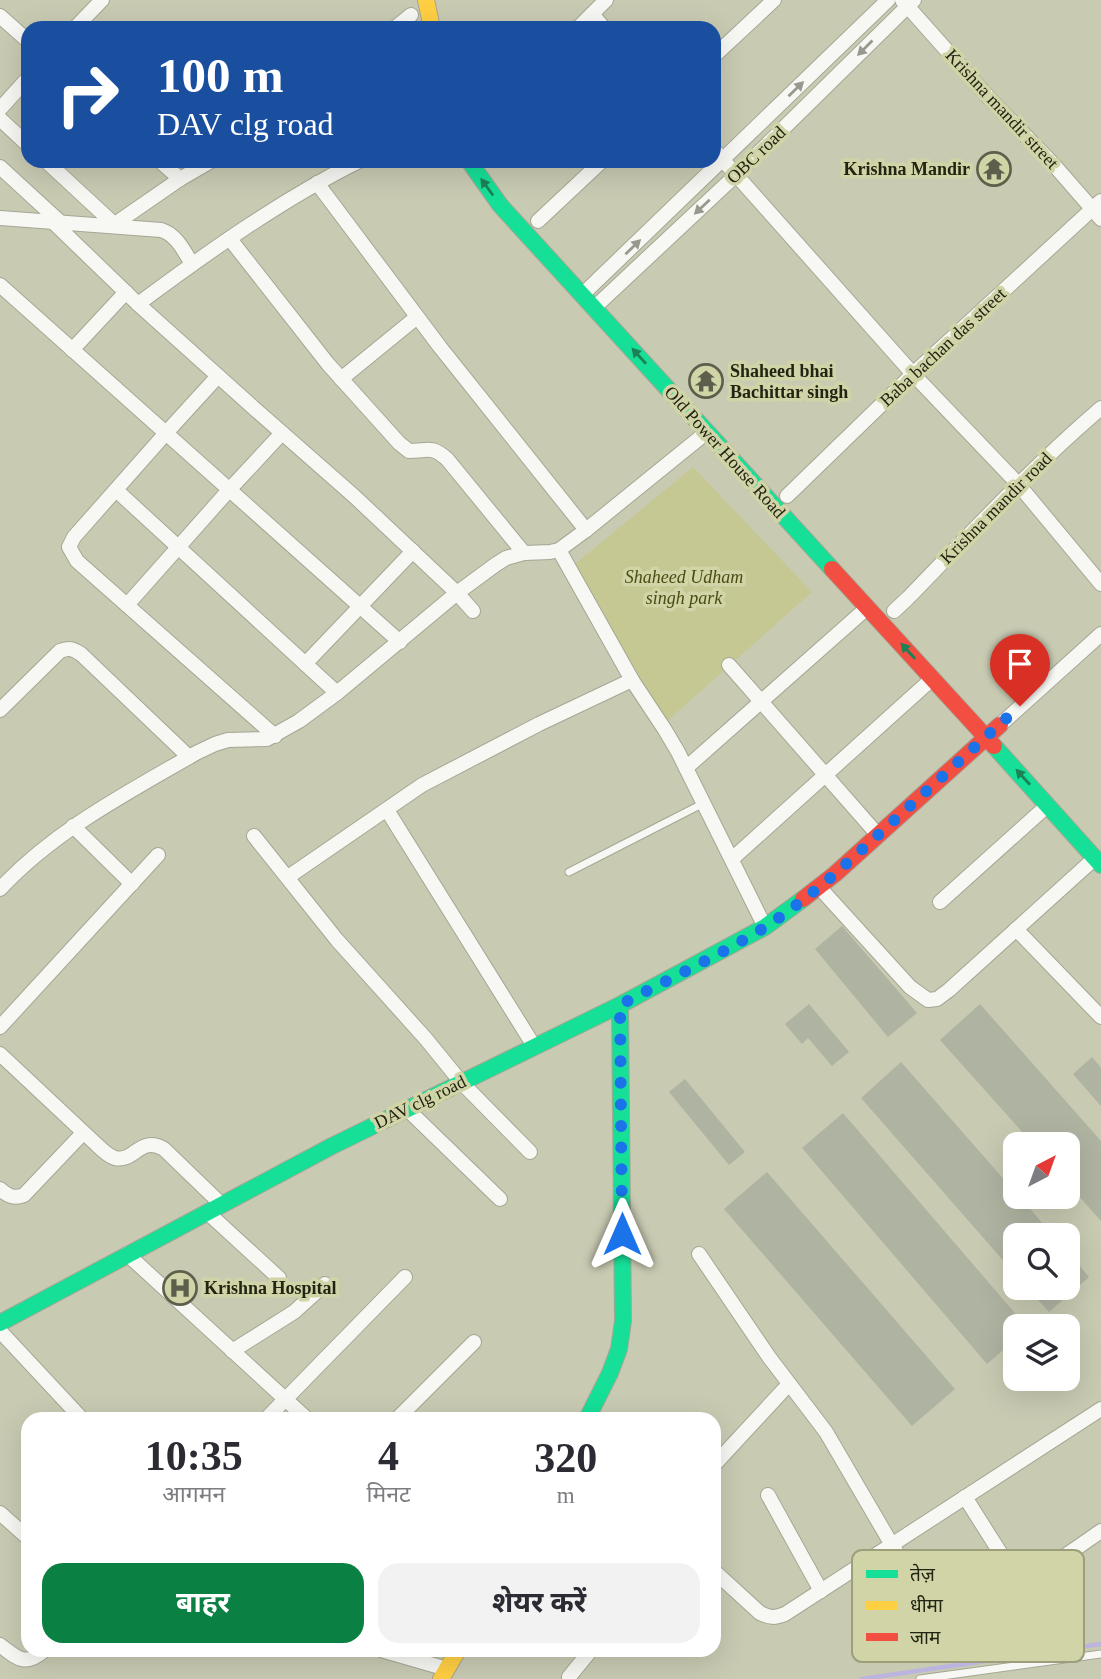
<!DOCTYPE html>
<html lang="hi">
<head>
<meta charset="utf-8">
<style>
	:root { --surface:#fff; --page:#f2f2f3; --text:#2b2b33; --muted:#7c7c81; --accent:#0b8043 }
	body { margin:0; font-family:"Times New Roman","Noto Sans Devanagari",serif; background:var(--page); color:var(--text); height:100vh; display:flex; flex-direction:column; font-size:26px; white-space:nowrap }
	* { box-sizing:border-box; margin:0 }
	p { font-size:23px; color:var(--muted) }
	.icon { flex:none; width:38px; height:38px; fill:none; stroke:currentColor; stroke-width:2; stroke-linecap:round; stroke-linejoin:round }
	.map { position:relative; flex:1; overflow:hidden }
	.drawer { position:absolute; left:21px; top:1412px; width:700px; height:245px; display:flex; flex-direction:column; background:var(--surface); border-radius:21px; box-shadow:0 7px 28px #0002 }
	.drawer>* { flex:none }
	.banner { position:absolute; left:21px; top:21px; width:700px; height:147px; border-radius:21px; box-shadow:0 7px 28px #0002; background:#1a4fa0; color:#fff; overflow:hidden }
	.needle { width:46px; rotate:41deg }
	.controls { position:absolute; left:1003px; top:1132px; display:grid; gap:14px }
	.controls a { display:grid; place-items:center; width:77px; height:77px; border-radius:14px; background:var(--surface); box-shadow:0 7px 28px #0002; font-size:35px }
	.pin { position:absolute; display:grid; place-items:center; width:60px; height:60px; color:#fff; margin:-72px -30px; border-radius:50% 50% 50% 0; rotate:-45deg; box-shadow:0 0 7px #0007 }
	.pin .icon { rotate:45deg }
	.me { position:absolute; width:77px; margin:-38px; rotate:0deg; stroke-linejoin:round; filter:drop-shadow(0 0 5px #0008) }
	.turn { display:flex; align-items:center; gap:24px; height:147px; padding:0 21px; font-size:32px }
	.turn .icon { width:91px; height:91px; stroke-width:2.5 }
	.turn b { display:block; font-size:49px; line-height:60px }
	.eta { display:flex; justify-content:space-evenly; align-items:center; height:119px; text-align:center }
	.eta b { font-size:42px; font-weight:700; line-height:49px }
	.action { display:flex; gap:14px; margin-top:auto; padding:14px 21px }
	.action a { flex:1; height:80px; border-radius:21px; background:var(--accent); color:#fff; font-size:28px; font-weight:700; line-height:80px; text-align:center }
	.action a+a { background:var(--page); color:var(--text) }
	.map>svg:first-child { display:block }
	.green { fill:#c6c893 }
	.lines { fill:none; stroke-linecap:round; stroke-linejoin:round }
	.stream { stroke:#bab4de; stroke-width:4.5 }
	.building { fill:#afb4a2 }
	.lane-casing { stroke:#a5a794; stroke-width:9 }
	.street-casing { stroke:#a5a794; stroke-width:16 }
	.fast-casing { stroke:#a5a794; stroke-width:18 }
	.slow-casing { stroke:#a5a794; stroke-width:18 }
	.jam-casing { stroke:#a5a794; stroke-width:18 }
	.lane { stroke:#f7f7f3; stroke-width:7 }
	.street { stroke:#f7f7f3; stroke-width:14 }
	.fast { stroke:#16e098; stroke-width:16 }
	.slow { stroke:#ffcf43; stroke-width:16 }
	.jam { stroke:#f24e42; stroke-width:16 }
	.oneway { fill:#98988e }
	.oneway2 { fill:#1c8256 }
	.route { stroke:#1a73e8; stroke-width:12; stroke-dasharray:0 21.6 }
	.labels { text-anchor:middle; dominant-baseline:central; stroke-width:7; stroke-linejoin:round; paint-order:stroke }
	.street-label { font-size:18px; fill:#232413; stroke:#d1d4a7 }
	.poi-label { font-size:18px; font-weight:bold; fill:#232413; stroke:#d1d4a7; text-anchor:start }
	.park-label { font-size:18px; font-style:italic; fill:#4c4c12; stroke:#d1d4a7 }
	.key { fill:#d1d4a7; stroke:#9d9f7b; stroke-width:2 }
	.key-label { font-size:19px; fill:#232413 }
</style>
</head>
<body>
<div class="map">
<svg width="1101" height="1679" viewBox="0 0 1101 1679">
	<rect width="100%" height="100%" fill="#c8cab2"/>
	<path class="green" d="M693,467L812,592L657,730L575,564Z"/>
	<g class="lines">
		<path class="stream" d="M862,1679L1101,1644"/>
	</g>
	<g class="building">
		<path d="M842,926L917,1013L888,1037L815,949Z"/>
		<path d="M809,1004L849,1052L832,1066L808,1038L802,1044L785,1024Z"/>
		<path d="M980,1004L1101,1141V1221L1068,1184V1144H1033L940,1040Z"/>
		<path d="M1092,1057L1101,1068V1106L1073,1074Z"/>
		<path d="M901,1062L1015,1192V1197H1020L1053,1236H1015V1274L861,1098Z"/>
		<path d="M685,1079L745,1152L729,1165L669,1092Z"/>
		<path d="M843,1113L1026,1326H1015V1340L987,1364L802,1148Z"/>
		<path d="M767,1172L955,1389L912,1426L724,1209Z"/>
		<path d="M1068,1252L1089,1277L1049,1312L1027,1288H1068Z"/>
	</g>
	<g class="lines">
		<g class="lane-casing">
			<g id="lane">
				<path d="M569,872L704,803"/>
				<path d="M920,1679L1101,1654"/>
			</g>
		</g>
		<g class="street-casing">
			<g id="street">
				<path d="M902,0L989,98L1054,165L1101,219"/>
				<path d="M592,14L604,28"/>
				<path d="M0,16L28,41"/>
				<path d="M75,28L102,0"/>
				<path d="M395,28L411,15"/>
				<path d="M578,28L606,0"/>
				<path d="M714,56L774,0"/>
				<path d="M0,109L28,78"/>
				<path d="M0,119L28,145"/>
				<path d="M714,150L913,374L1018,484L1101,584"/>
				<path d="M46,161L114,224"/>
				<path d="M160,161L180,179"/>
				<path d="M0,167L61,223"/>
				<path d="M317,183L440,347L586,530"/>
				<path d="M0,218L161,230C176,234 184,251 192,264"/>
				<path d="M538,221L602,161"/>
				<path d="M53,222L138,304L256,410L354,496L457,593L473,611"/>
				<path d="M112,226L180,179L211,161"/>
				<path d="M230,239L328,364L399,443L409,451C428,451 431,445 447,459L524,553"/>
				<path d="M0,285L400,642"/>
				<path d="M583,294L888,0"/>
				<path d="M138,304C208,252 281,200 359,161"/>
				<path d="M595,307L736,175L914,0"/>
				<path d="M72,350L126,292"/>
				<path d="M218,376L166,433L74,537L69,547L77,561L275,736"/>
				<path d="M341,379L417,317"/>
				<path d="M116,490L337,693"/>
				<path d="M787,496L913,374L1101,201"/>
				<path d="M559,550L632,680L665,730L678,752L765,927"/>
				<path d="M127,605L229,490L282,433"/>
				<path d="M894,611L908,598C971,533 1032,467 1101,408"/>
				<path d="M305,664L413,551"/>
				<path d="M729,665L878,835"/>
				<path d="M0,710L60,651C69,647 73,649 81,654L189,757"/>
				<path d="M1000,725L1101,634"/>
				<path d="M686,768L868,607"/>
				<path d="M387,810L534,1046"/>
				<path d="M73,826L132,884"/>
				<path d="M254,836L337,940L426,1039L461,1082L530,1152"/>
				<path d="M732,859L933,678"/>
				<path d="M288,877L422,785L539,724L632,680"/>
				<path d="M819,887L910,987L928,1000L937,999L949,990L1095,858"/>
				<path d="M0,889C55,830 127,793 196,753L215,744L228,740L267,739L299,721L337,693L457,593L495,565L506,558L524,553L550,552L559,550L586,530L707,432"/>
				<path d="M940,902L1048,805"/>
				<path d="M1016,929L1101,1017"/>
				<path d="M0,1027L158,855"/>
				<path d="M0,1054L96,1144C101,1149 108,1156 115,1158C134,1163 140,1135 164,1149L221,1204"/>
				<path d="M407,1109L500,1199"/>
				<path d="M0,1189C8,1196 14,1199 24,1195L83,1133"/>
				<path d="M207,1212L279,1278"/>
				<path d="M127,1254L307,1419"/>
				<path d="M699,1254L769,1357L826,1432L892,1545L934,1612"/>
				<path d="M0,1331L82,1419"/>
				<path d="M232,1351L294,1312L325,1284"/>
				<path d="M266,1419L405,1277"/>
				<path d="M397,1419L474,1342"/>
				<path d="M714,1465L789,1384"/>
				<path d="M768,1495L821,1591"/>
				<path d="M965,1497L1013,1573C1017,1576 1017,1578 1022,1578C1037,1578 1086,1541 1101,1531"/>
				<path d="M0,1513L28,1538"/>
				<path d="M714,1571L760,1613C770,1618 775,1618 785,1614L1101,1409"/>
				<path d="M0,1645C18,1659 25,1667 45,1650"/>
				<path d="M381,1650L447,1669"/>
				<path d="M569,1677L591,1650"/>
			</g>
		</g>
		<g class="fast-casing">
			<g id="fast">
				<path d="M469,161L500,205L832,569"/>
				<path d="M994,746L1101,865"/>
				<path d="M0,1323L332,1146L620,1005L765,927L803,899"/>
				<path d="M587,1419L610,1373L619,1349L623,1321L620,1005"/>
			</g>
		</g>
		<g class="slow-casing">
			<g id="slow">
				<path d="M426,0L432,28"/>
				<path d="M441,1679L458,1650"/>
			</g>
		</g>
		<g class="jam-casing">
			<g id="jam">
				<path d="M832,569L994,746"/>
				<path d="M803,899L835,874L1000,725"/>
			</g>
		</g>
		<use href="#lane" class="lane"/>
		<use href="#street" class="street"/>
		<use href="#fast" class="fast"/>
		<use href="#slow" class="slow"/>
		<use href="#jam" class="jam"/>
	</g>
	<defs><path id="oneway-solid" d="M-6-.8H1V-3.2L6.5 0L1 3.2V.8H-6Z" transform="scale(1.75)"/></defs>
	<g class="oneway">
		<use href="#oneway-solid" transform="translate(865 48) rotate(135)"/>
		<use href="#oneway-solid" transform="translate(796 89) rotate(-44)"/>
		<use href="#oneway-solid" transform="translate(702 207) rotate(137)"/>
		<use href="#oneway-solid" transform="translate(633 247) rotate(-44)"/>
	</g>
	<g class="oneway2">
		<use href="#oneway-solid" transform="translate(487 187) rotate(-126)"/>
		<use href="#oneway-solid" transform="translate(639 356) rotate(-132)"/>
		<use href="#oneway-solid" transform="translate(908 651) rotate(-132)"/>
		<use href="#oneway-solid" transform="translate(1023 777) rotate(-132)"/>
	</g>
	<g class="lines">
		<path class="route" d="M622,1234L620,1005C667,980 716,957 762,929C788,913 812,893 835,874L1020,706"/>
	</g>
	<defs>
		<g id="temple-ring" transform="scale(1.75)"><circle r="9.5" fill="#d1d4a7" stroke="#5d5e4b" stroke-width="1.5"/><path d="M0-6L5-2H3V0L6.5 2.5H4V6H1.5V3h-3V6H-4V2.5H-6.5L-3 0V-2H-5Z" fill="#5d5e4b"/></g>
		<g id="hospital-ring" transform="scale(1.75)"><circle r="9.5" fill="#d1d4a7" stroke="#5d5e4b" stroke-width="1.5"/><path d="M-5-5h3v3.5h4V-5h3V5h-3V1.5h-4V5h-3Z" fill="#5d5e4b"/></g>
	</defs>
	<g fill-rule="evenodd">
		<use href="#temple-ring" x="994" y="169"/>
		<use href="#temple-ring" x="706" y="381"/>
		<use href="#hospital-ring" x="180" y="1288"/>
	</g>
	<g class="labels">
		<g class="street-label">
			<text transform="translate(1002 109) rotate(47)">Krishna mandir street</text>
			<text transform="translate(756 155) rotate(-44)">OBC road</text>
			<text transform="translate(943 347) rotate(-43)">Baba bachan das street</text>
			<text transform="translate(725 452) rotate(48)">Old Power House Road</text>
			<text transform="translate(996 508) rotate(-45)">Krishna mandir road</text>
			<text transform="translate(420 1102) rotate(-26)">DAV clg road</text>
		</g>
		<g class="poi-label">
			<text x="970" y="169" text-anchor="end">Krishna Mandir</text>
			<text x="730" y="371">Shaheed bhai<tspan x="730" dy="21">Bachittar singh</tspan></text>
			<text x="204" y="1288">Krishna Hospital</text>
		</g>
		<g class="park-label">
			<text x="684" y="577">Shaheed Udham<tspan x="684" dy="21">singh park</tspan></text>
		</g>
	</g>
	<rect x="852" y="1550" width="232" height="112" rx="10" class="key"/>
	<rect x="866" y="1570" width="32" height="8" fill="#16e098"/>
	<rect x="866" y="1601" width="32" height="9" fill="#ffcf43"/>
	<rect x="866" y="1633" width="32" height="8" fill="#f24e42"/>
	<g class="key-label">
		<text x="910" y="1581">तेज़</text>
		<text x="910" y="1612">धीमा</text>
		<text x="910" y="1644">जाम</text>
	</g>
</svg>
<div class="controls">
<a><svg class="needle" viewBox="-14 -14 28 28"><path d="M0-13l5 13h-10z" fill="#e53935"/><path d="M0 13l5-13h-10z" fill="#7c7c81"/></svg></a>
<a><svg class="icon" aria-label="search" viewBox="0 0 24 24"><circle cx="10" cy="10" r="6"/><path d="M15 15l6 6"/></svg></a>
<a><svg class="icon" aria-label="layers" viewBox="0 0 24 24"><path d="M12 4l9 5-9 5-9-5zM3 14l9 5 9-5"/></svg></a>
</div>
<div class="pin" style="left:1020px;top:706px;background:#d93025"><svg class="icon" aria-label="arrive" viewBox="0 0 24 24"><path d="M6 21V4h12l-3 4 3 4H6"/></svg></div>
<svg class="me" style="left:622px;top:1234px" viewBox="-20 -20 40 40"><path d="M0-17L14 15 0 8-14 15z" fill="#1a73e8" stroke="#fff" stroke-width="4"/></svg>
<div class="banner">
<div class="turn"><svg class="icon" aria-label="right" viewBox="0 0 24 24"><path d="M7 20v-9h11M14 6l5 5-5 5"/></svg><div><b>100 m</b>DAV clg road</div></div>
</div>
<section class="drawer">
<div class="eta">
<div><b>10:35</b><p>आगमन</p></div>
<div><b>4</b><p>मिनट</p></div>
<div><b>320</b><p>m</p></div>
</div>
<div class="action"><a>बाहर</a><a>शेयर करें</a></div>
</section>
</div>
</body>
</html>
